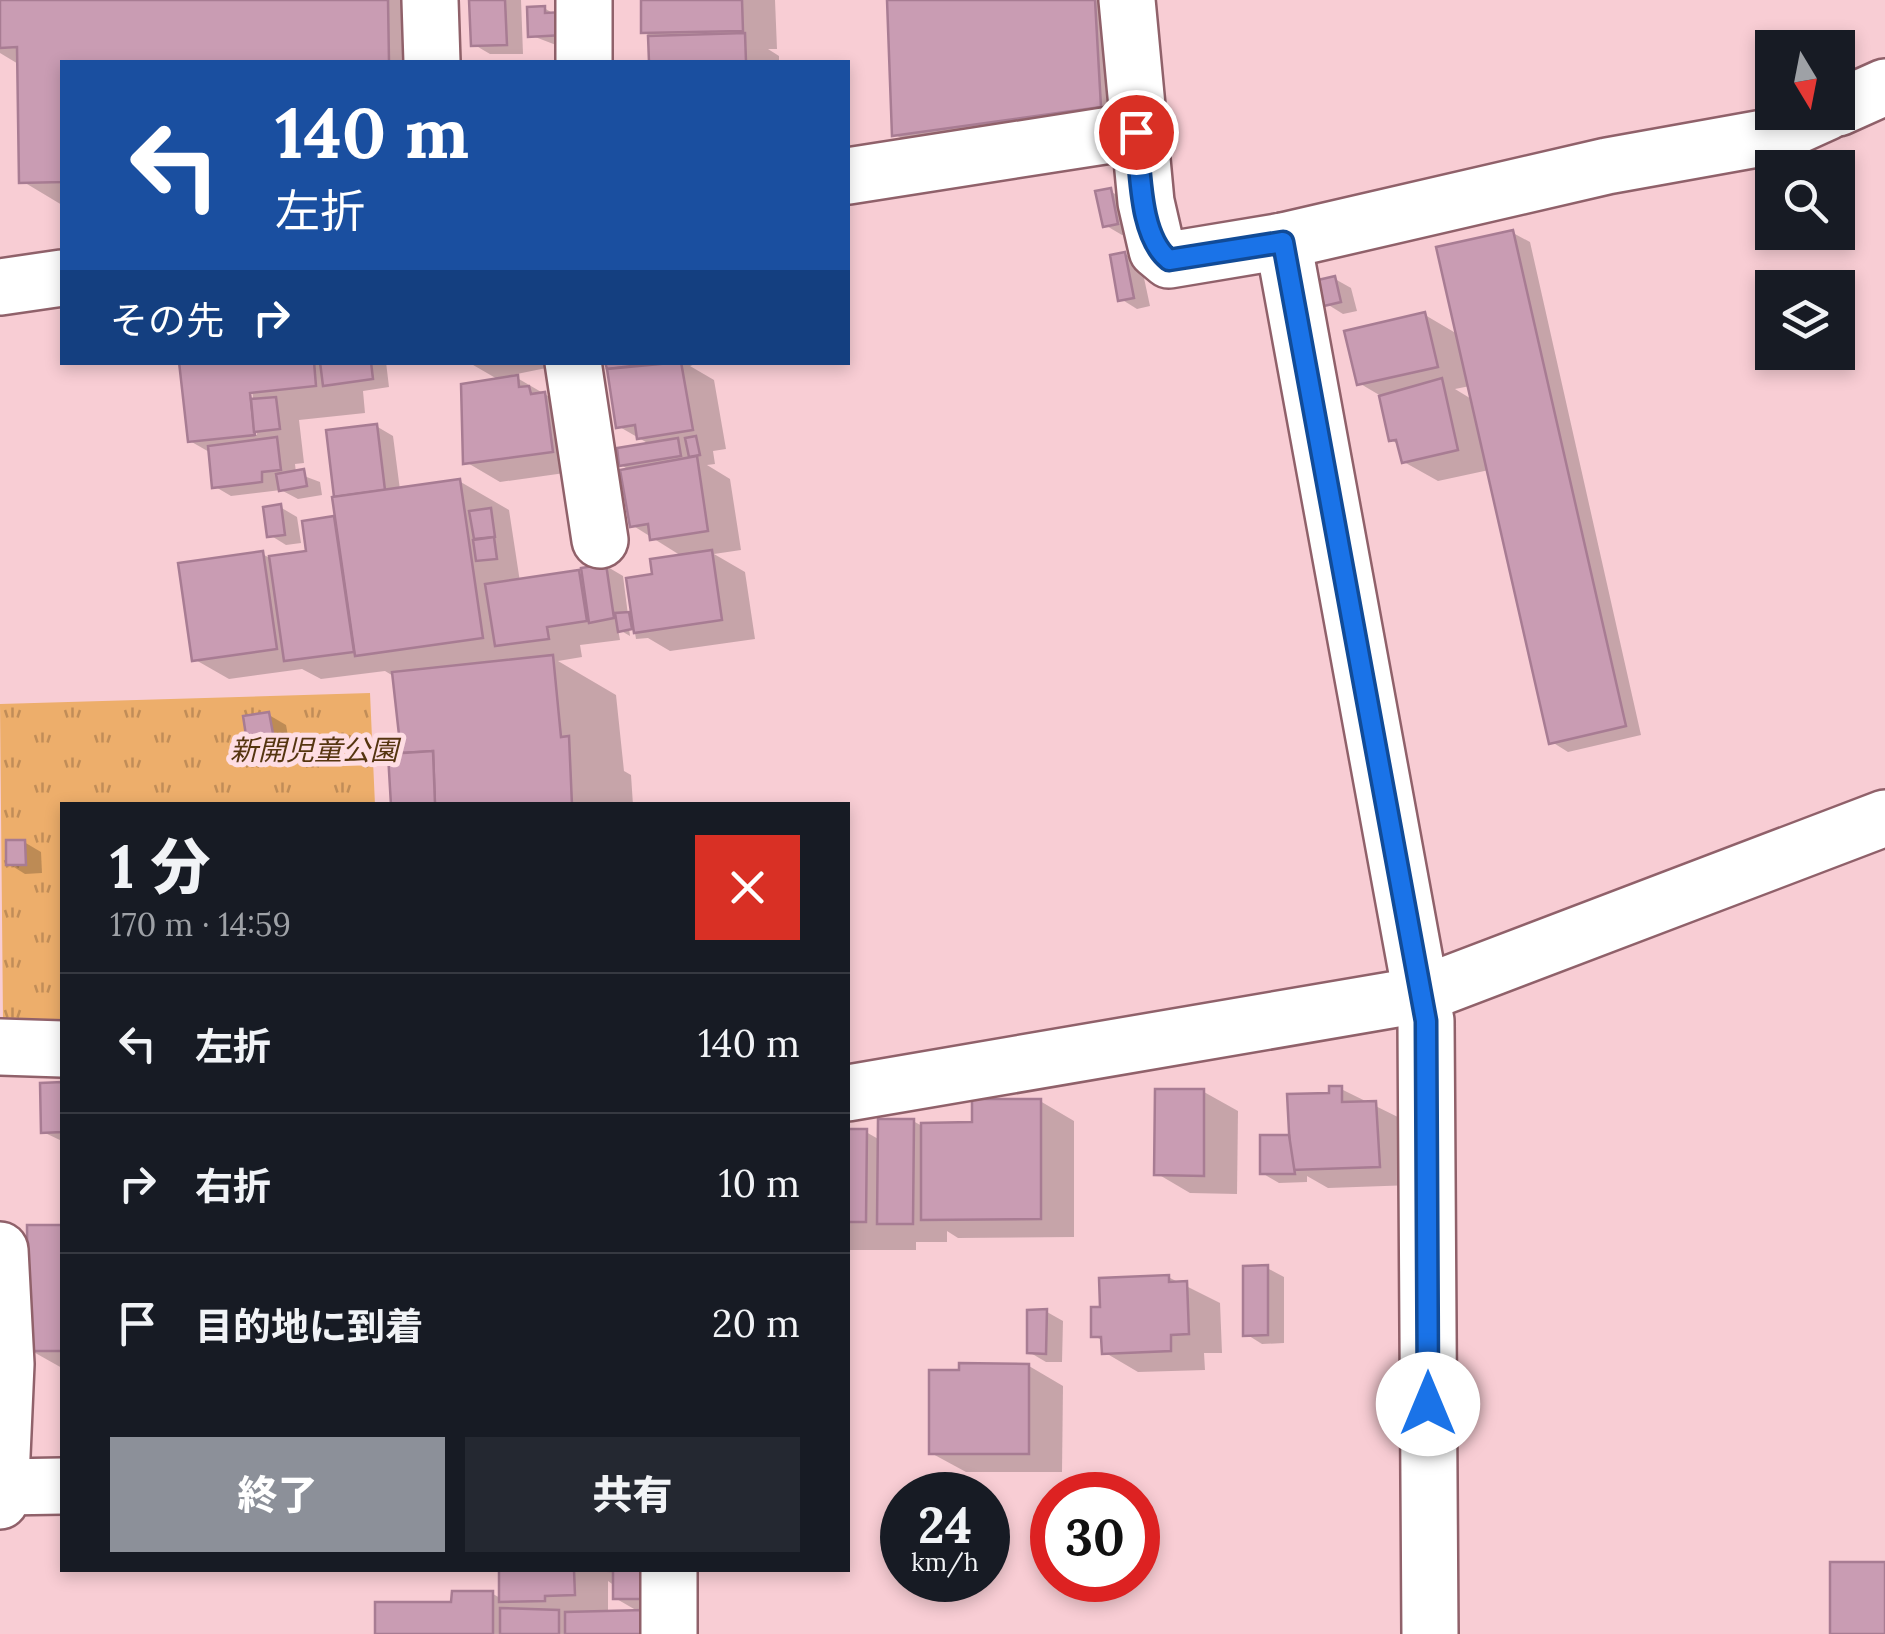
<!DOCTYPE html>
<html lang="ja">
<head>
<meta charset="utf-8">
<style>
	:root { --surface:#171b24; --page:#242831; --text:#f1f3f6; --muted:#9ea1a6; --line:#363941; --accent:#8c9099 }
	body { margin:0; font-family:Lora,"Noto Sans JP",serif; background:var(--page); color:var(--text); height:100vh; display:flex; flex-direction:column; font-size:38px; white-space:nowrap }
	* { box-sizing:border-box; margin:0 }
	p { font-size:32px; color:var(--muted) }
	.icon { flex:none; width:55px; height:55px; fill:none; stroke:currentColor; stroke-width:2; stroke-linecap:round; stroke-linejoin:round }
	.map { position:relative; flex:1; overflow:hidden }
	.details { position:absolute; left:60px; top:802px; width:790px; height:770px; display:flex; flex-direction:column; background:var(--surface); border-radius:0px; box-shadow:0 5px 15px #0003 }
	.details>* { flex:none }
	.banner { position:absolute; left:60px; top:60px; width:790px; height:305px; border-radius:0px; box-shadow:0 5px 15px #0003; background:#1a4fa0; color:#fff; overflow:hidden }
	.needle { width:65px; rotate:170deg }
	.tools { position:absolute; left:1755px; top:30px; display:grid; gap:20px }
	.tools a { display:grid; place-items:center; width:100px; height:100px; border-radius:0px; background:var(--surface); box-shadow:0 5px 15px #0003; font-size:50px }
	.speed { position:absolute; left:880px; top:1472px; display:flex; gap:20px; font-size:50px; font-weight:700; text-align:center }
	.speed>* { display:grid; place-content:center; width:130px; height:130px; border-radius:50%; background:var(--surface); box-shadow:0 5px 15px #0003; line-height:1 }
	.speed small { font-size:25px; font-weight:400 }
	.speed .limit { border:15px solid #d22; background:#fff; color:#111 }
	.pin { position:absolute; display:grid; place-items:center; width:85px; height:85px; color:#fff; margin:-42px; border:5px solid #fff; border-radius:50%; box-shadow:0 2px 10px #0007 }
	.me { position:absolute; width:110px; margin:-55px; rotate:0deg; stroke-linejoin:round; filter:drop-shadow(0 0 8px #0008) }
	.turn { display:flex; align-items:center; gap:35px; height:210px; padding:0 50px; font-size:45px }
	.turn .icon { width:130px; height:130px; stroke-width:2.5 }
	.turn b { display:block; font-size:70px; line-height:85px }
	.then { display:flex; align-items:center; height:95px; padding:0 50px; background:#0003; gap:20px; font-size:38px }
	.round { display:grid; place-items:center; flex:none; width:105px; height:105px; border-radius:0px; background:var(--page) }
	.headline { display:flex; align-items:center; justify-content:space-between; height:170px; padding:0 50px }
	h1 { font-size:60px; font-weight:800; line-height:75px }
	.action { display:flex; gap:20px; margin-top:auto; padding:20px 50px }
	.action a { flex:1; height:115px; border-radius:0px; background:var(--accent); color:#fff; font-size:40px; font-weight:800; line-height:115px; text-align:center }
	.action a+a { background:var(--page); color:var(--text) }
	ul { padding:0; list-style:none }
	li { display:flex; align-items:center; gap:30px; height:140px; padding:0 50px; border-top:2px solid var(--line) }
	li div { flex:1 }
	li b { display:block; font-size:38px }
	li em { font-style:normal }
	.map>svg:first-child { display:block }
	.grass { fill:url(#grass-tufts) }
	.shadow { fill:#0003; fill-rule:evenodd }
	.building { fill:#c99cb3; stroke:#a87c93; stroke-width:2.5 }
	.lines { fill:none; stroke-linecap:round; stroke-linejoin:round }
	.minor-casing { stroke:#90616a; stroke-width:60 }
	.minor { stroke:#fff; stroke-width:55 }
	.route-casing { stroke:#114b97; stroke-width:25 }
	.route { stroke:#1a73e8; stroke-width:18 }
	.labels { text-anchor:middle; dominant-baseline:central; stroke-width:10; stroke-linejoin:round; paint-order:stroke }
	.park-label { font-size:28px; font-style:italic; fill:#553510; stroke:#fedde3 }
</style>
</head>
<body>
<div class="map">
<svg width="1885" height="1634" viewBox="0 0 1885 1634">
	<defs>
		<pattern id="grass-tufts" width="24" height="20" patternUnits="userSpaceOnUse" patternTransform="scale(2.5)"><rect width="24" height="20" fill="#edae6b"/><path d="M3 7l-1-3M5 7V3M7 7l1-3M15 17l-1-3M17 17v-4M19 17l1-3" fill="none" stroke="#c18d58"/></pattern>
	</defs>
	<rect width="100%" height="100%" fill="#f8cdd4"/>
	<path class="grass" d="M370,693L375,805H62V1023L3,1020L0,704Z"/>
	<g class="shadow">
		<path d="M0,0H450L451,62H62V205L22,181L20,65L0,53Z"/>
		<path d="M472,0H521L523,54H490L473,44Z"/>
		<path d="M643,0H775L777,49H768L779,56V62H651Z"/>
		<path d="M889,0H1155L1164,143L957,171L894,134Z"/>
		<path d="M544,8L556,15L583,62H556V45L530,35Z"/>
		<path d="M848,113L851,158H848Z"/>
		<path d="M1110,191L1127,201L1133,233L1122,235L1105,225Z"/>
		<path d="M1513,233L1530,242L1641,735L1568,752L1552,742L1489,470L1438,481L1404,462L1398,444L1391,440L1381,396L1359,383L1425,315L1459,335ZM1470,386L1473,400L1455,389Z"/>
		<path d="M1125,254L1141,264L1150,306L1137,309L1121,299Z"/>
		<path d="M1335,279L1351,288L1357,311L1343,314L1327,304Z"/>
		<path d="M182,362H386L389,387L363,391L365,413L299,420L304,463L295,464L296,473L320,482L322,495L298,499L281,490L231,496L214,486L211,453L190,441ZM246,380H251L257,435H252Z"/>
		<path d="M468,362H555L556,366L512,375L579,414L586,470L500,482L466,462L499,380Z"/>
		<path d="M608,362H700L690,366L714,380L726,449L713,451L715,464L707,465L730,479L741,550L714,554L745,572L755,639L670,651L648,638L636,639L633,621H628L630,636L618,629L620,640L580,645L582,657L558,661L616,695L624,771L631,775L633,805H394L391,757L410,755L404,752L395,677L385,671L321,679L302,669L229,679L194,659L262,554L270,558L309,553L334,519L338,521L376,426L393,436L400,490L459,481L509,510L520,582L579,573L585,576L606,566L623,576L628,615L634,618L654,576L683,557L632,525L631,471L621,465L651,445L618,426Z"/>
		<path d="M280,507L297,517L301,543L286,545L270,535Z"/>
		<path d="M269,715L286,725L290,747L266,750L250,741Z"/>
		<path d="M24,842L41,852L42,873L25,874L9,864Z"/>
		<path d="M42,1085H62V1141L43,1132Z"/>
		<path d="M1341,1089L1410,1123L1413,1185L1328,1188L1307,1176V1182L1279,1183L1262,1173Z"/>
		<path d="M1204,1092L1238,1111L1237,1194L1190,1193L1156,1173Z"/>
		<path d="M1040,1101L1074,1121V1237L958,1238L947,1231V1242H916V1250H848V1131L866,1132L880,1140L913,1121L924,1127L974,1125Z"/>
		<path d="M30,1227H62V1368L30,1350Z"/>
		<path d="M1267,1268L1284,1277V1343L1262,1344L1246,1334Z"/>
		<path d="M1168,1277L1220,1303L1222,1353H1204L1205,1370L1138,1372L1104,1352V1341L1094,1336L1102,1309Z"/>
		<path d="M1047,1312L1063,1321L1062,1362H1046L1029,1352Z"/>
		<path d="M1029,1366L1063,1386L1062,1472H966L931,1453Z"/>
		<path d="M502,1570H680L660,1634H378L493,1594L502,1599ZM608,1581L615,1586V1598L641,1613H608Z"/>
	</g>
	<g class="building">
		<path d="M0,0H388L389,62H62V182L19,183L17,47L0,48Z"/>
		<path d="M469,0H505L507,45L471,46Z"/>
		<path d="M641,0H742L743,31L641,33Z"/>
		<path d="M887,0H1095L1101,107L892,136Z"/>
		<path d="M545,6V13L564,12V35L528,37L527,7Z"/>
		<path d="M745,33L746,62H649L648,36Z"/>
		<path d="M1111,188L1118,224L1103,227L1095,191Z"/>
		<path d="M1513,230L1626,726L1549,744L1436,247Z"/>
		<path d="M1125,252L1134,298L1118,301L1110,255Z"/>
		<path d="M1335,276L1341,302L1324,306L1318,280Z"/>
		<path d="M1425,312L1438,367L1357,385L1344,331Z"/>
		<path d="M179,362H314L316,386L250,393L255,435L188,442Z"/>
		<path d="M320,362H371L373,379L323,386Z"/>
		<path d="M605,362H639L640,365L607,369Z"/>
		<path d="M681,362L693,430L637,439L635,425L616,428L607,369Z"/>
		<path d="M518,375L519,387L529,386L531,394L545,392L553,452L463,464L461,384Z"/>
		<path d="M1442,378L1458,450L1402,463L1396,440L1389,441L1379,396Z"/>
		<path d="M276,397L280,429L254,432L251,399Z"/>
		<path d="M377,424L385,490L334,497L326,430Z"/>
		<path d="M696,436L700,455L689,457L685,438Z"/>
		<path d="M277,437L281,470L262,472V482L212,488L208,446Z"/>
		<path d="M678,438L681,456L619,466L617,448Z"/>
		<path d="M697,456L708,531L650,540L648,524L630,527L620,470Z"/>
		<path d="M304,469L307,486L279,491L276,474Z"/>
		<path d="M460,479L483,638L355,656L332,497Z"/>
		<path d="M281,504L285,535L267,537L263,507Z"/>
		<path d="M491,508L495,537L474,539L469,511Z"/>
		<path d="M334,516L354,652L284,661L269,556L306,551L302,521Z"/>
		<path d="M494,537L497,559L476,561L473,540Z"/>
		<path d="M712,550L722,620L634,633L626,578L652,574L650,559Z"/>
		<path d="M263,551L277,649L192,661L178,563Z"/>
		<path d="M606,564L614,618L589,623L581,568Z"/>
		<path d="M579,570L587,621L547,627L549,639L495,646L485,584Z"/>
		<path d="M629,612L632,629L618,632L615,613Z"/>
		<path d="M553,655L561,737L569,736L572,805H435L433,751L401,753L392,672Z"/>
		<path d="M269,712L274,739L247,742L243,716Z"/>
		<path d="M433,751L435,804L391,805L388,754Z"/>
		<path d="M6,840H25L26,865H6Z"/>
		<path d="M62,1082V1132L41,1133L40,1083Z"/>
		<path d="M1329,1086H1342V1102L1376,1101L1380,1167L1291,1170L1287,1094L1329,1093Z"/>
		<path d="M1155,1089H1204V1176L1154,1175Z"/>
		<path d="M972,1099H1041V1219L921,1220V1123L972,1122Z"/>
		<path d="M878,1119H914L913,1224H877Z"/>
		<path d="M848,1129H867L866,1222H848Z"/>
		<path d="M1260,1135H1289L1295,1174H1260Z"/>
		<path d="M27,1225H62V1351H28Z"/>
		<path d="M1268,1265V1335L1243,1336V1266Z"/>
		<path d="M1169,1275V1282L1187,1281L1189,1334L1171,1335V1351L1102,1354L1101,1337H1091V1307H1100L1099,1278Z"/>
		<path d="M1047,1309L1046,1354L1027,1353V1310Z"/>
		<path d="M959,1363L1029,1364V1454H929V1370H959Z"/>
		<rect x="1830" y="1562" width="55" height="72"/>
		<path d="M499,1570H574L575,1595L545,1596V1601L499,1602Z"/>
		<path d="M586,1570H646L647,1599H613V1571Z"/>
		<path d="M452,1591H493V1634H375V1602H451Z"/>
		<path d="M500,1608L559,1610V1634H500Z"/>
		<path d="M644,1610V1634H565V1612Z"/>
	</g>
	<g class="lines">
		<g class="minor-casing">
			<g id="minor">
				<path d="M430,0L432,62"/>
				<path d="M584,0V62"/>
				<path d="M1127,0L1146,202L1157,250L1169,260L1283,241L1607,166L1774,136L1827,112"/>
				<path d="M1838,108L1885,87"/>
				<path d="M848,176L1136,131"/>
				<path d="M1283,241L1426,1021L1430,1634"/>
				<path d="M0,287L62,278"/>
				<path d="M573,362L600,540"/>
				<path d="M0,1047L62,1049"/>
				<path d="M848,1093L1420,995L1885,818"/>
				<path d="M0,1250L6,1364L0,1501"/>
				<path d="M3,1487L62,1486"/>
				<path d="M669,1570V1634"/>
			</g>
		</g>
		<use href="#minor" class="minor"/>
	</g>
	<g class="lines">
		<g class="route-casing">
			<path id="route" d="M1136,132C1141,168 1138,235 1169,260L1283,242L1426,1021L1428,1404"/>
		</g>
		<use href="#route" class="route"/>
	</g>
	<g class="labels">
		<g class="park-label">
			<text x="314" y="750">新開児童公園</text>
		</g>
	</g>
</svg>
<div class="tools">
<a><svg class="needle" viewBox="-14 -14 28 28"><path d="M0-13l5 13h-10z" fill="#e53935"/><path d="M0 13l5-13h-10z" fill="#9ea1a6"/></svg></a>
<a><svg class="icon" aria-label="search" viewBox="0 0 24 24"><circle cx="10" cy="10" r="6"/><path d="M15 15l6 6"/></svg></a>
<a><svg class="icon" aria-label="layers" viewBox="0 0 24 24"><path d="M12 4l9 5-9 5-9-5zM3 14l9 5 9-5"/></svg></a>
</div>
<div class="speed"><div>24<small>km/h</small></div><div class="limit">30</div></div>
<div class="pin" style="left:1136px;top:132px;background:#d93025"><svg class="icon" aria-label="arrive" viewBox="0 0 24 24"><path d="M6 21V4h12l-3 4 3 4H6"/></svg></div>
<svg class="me" style="left:1428px;top:1404px" viewBox="-20 -20 40 40"><circle r="19" fill="#fff"/><path d="M0-13L10 11 0 6-10 11z" fill="#1a73e8"/></svg>
<div class="banner">
<div class="turn"><svg class="icon" aria-label="left" viewBox="0 0 24 24"><path d="M17 20v-9H6M10 6l-5 5 5 5"/></svg><div><b>140 m</b>左折</div></div>
<div class="then">その先<svg class="icon" aria-label="right" viewBox="0 0 24 24"><path d="M7 20v-9h11M14 6l5 5-5 5"/></svg></div>
</div>
<section class="details">
<div class="headline"><div><h1>1 分</h1><p>170 m · 14:59</p></div><a class="round" style="background:#d93025;color:#fff"><svg class="icon" aria-label="close" viewBox="0 0 24 24"><path d="M6 6l12 12M18 6L6 18"/></svg></a></div>
<ul>
<li><svg class="icon" aria-label="left" viewBox="0 0 24 24"><path d="M17 20v-9H6M10 6l-5 5 5 5"/></svg><div><b>左折</b></div><em>140 m</em></li>
<li><svg class="icon" aria-label="right" viewBox="0 0 24 24"><path d="M7 20v-9h11M14 6l5 5-5 5"/></svg><div><b>右折</b></div><em>10 m</em></li>
<li><svg class="icon" aria-label="arrive" viewBox="0 0 24 24"><path d="M6 21V4h12l-3 4 3 4H6"/></svg><div><b>目的地に到着</b></div><em>20 m</em></li>
</ul>
<div class="action"><a>終了</a><a>共有</a></div>
</section>
</div>
</body>
</html>
